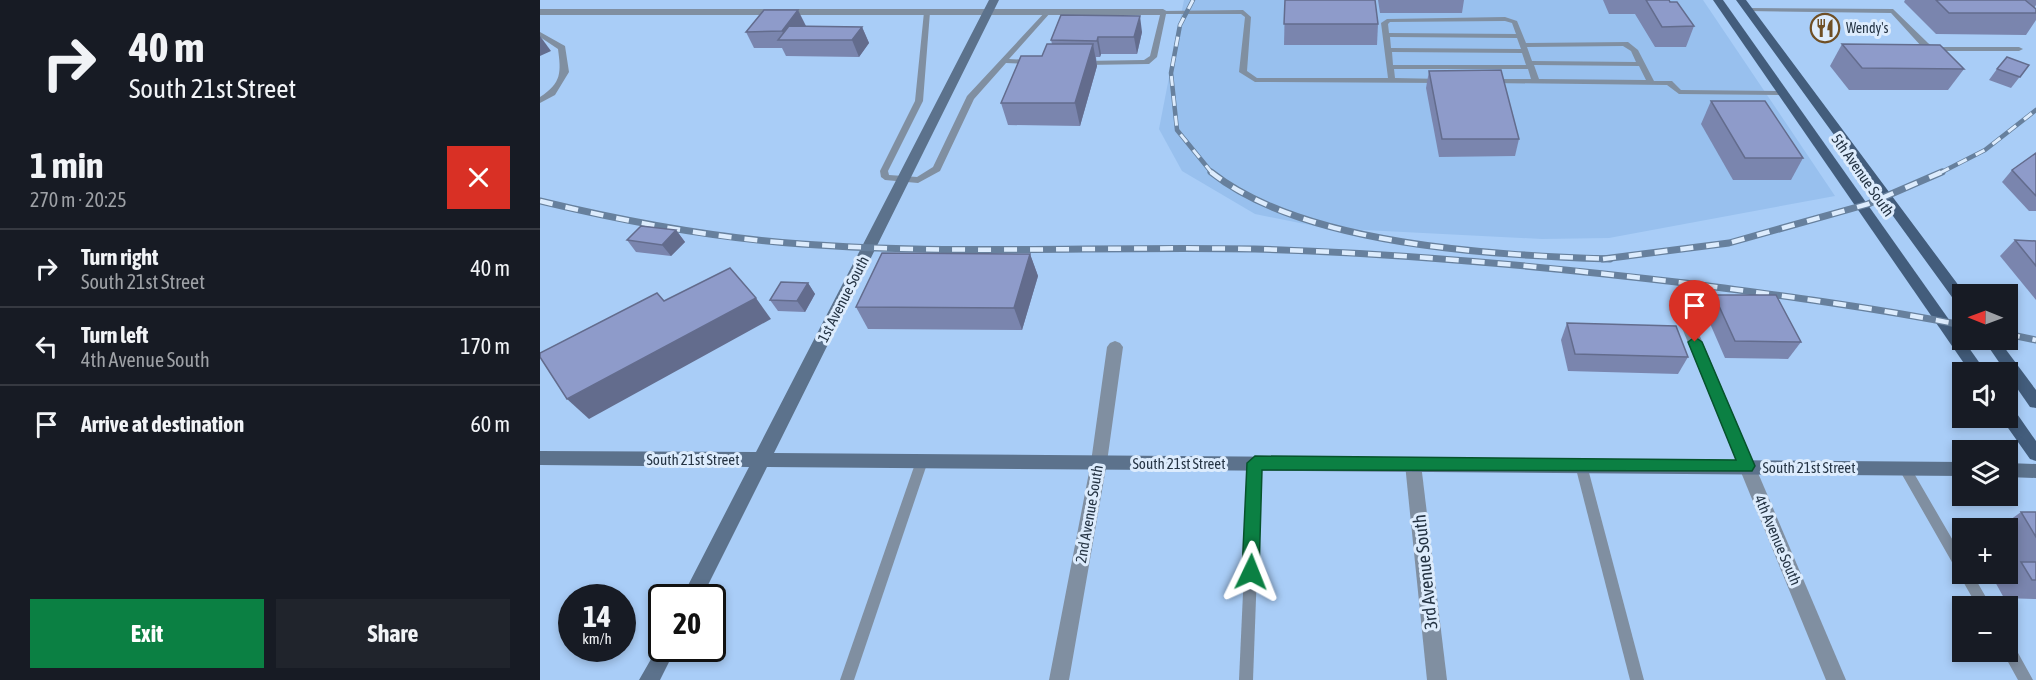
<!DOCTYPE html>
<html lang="en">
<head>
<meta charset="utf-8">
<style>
	:root { --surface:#171b24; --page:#20242c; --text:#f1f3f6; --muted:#9ea1a6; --line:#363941; --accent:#0b8043 }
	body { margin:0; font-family:"Asap Condensed",sans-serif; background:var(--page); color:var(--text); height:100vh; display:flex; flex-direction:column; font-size:22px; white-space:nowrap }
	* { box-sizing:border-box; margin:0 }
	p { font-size:20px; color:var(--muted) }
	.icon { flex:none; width:33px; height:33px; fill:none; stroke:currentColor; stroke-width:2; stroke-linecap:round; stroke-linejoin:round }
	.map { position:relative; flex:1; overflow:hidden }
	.sheet { display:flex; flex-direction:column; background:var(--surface); width:540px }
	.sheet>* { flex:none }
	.guide { background:#171b24; color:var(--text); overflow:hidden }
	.needle { width:39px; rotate:271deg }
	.buttons { position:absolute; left:1412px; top:284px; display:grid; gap:12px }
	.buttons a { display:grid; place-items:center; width:66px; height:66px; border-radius:0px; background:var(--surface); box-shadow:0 3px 9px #0003; font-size:30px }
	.speed { position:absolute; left:18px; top:584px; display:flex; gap:12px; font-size:30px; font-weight:700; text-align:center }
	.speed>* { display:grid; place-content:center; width:78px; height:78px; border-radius:50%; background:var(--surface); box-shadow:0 3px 9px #0003; line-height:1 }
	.speed small { font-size:15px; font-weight:400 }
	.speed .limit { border:3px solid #111; border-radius:9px; background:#fff; color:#111 }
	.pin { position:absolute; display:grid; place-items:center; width:51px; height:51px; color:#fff; margin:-62px -26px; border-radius:50% 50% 50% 0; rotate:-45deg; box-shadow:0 0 6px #0007 }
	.pin .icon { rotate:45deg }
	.me { position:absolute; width:66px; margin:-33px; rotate:2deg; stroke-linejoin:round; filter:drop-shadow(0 0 4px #0008) }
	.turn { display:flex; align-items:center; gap:21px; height:126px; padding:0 30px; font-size:27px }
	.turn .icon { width:78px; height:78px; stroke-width:2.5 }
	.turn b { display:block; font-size:42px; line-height:51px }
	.round { display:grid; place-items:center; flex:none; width:63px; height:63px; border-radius:0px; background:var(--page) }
	.overview { display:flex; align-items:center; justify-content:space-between; height:102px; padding:0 30px }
	h1 { font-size:36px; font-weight:700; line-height:45px }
	.button { display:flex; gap:12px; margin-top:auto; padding:12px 30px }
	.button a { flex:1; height:69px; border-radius:0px; background:var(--accent); color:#fff; font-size:24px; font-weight:700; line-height:69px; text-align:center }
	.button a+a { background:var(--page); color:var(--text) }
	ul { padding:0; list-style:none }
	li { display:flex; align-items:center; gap:18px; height:78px; padding:0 30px; border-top:2px solid var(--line) }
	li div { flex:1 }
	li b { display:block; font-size:22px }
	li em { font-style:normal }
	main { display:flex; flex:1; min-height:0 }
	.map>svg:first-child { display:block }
	.built { fill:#98c0ee }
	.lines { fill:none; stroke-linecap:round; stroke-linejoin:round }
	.service { fill:#808fa1; fill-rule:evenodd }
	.minor { fill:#808fa1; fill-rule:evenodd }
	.secondary { fill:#5c728c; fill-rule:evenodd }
	.primary { fill:#435d7c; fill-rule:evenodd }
	.rail-far1-casing { stroke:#67809d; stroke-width:4.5 }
	.rail-casing { stroke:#67809d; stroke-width:7 }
	.rail-far1 { stroke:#ddecfd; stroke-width:3; stroke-dasharray:10; stroke-linecap:butt }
	.rail { stroke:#ddecfd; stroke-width:4.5; stroke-dasharray:13; stroke-linecap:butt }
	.wall { fill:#7a85ae }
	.shaded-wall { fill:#636c8d }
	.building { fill:#8e9bca; stroke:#636c8d; stroke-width:1.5 }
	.route { fill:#0b8043; stroke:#07532c; stroke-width:1.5 }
	.labels { text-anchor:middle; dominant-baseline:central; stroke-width:6; stroke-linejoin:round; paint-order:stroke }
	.far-poi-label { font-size:14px; fill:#253444; stroke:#ddecfd; text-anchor:start }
	.street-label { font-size:15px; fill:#253444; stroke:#ddecfd }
	.near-street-label { font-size:18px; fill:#253444; stroke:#ddecfd }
</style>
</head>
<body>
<main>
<section class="sheet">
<div class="guide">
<div class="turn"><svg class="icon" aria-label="right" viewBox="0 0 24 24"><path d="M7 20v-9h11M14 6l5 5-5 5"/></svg><div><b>40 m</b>South 21st Street</div></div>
</div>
<div class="overview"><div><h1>1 min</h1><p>270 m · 20:25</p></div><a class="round" style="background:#d93025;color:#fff"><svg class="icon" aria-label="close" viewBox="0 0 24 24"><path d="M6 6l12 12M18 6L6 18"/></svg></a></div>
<ul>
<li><svg class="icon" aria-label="right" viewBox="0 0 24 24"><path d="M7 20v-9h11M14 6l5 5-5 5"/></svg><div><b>Turn right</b><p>South 21st Street</p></div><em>40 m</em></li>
<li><svg class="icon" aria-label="left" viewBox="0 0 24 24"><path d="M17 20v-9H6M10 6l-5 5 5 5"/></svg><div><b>Turn left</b><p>4th Avenue South</p></div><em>170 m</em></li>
<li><svg class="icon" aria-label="arrive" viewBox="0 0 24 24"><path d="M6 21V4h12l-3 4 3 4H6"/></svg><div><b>Arrive at destination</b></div><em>60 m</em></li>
</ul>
<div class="button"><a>Exit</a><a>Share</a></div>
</section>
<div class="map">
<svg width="1496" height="680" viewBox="0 0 1496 680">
	<rect width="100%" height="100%" fill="#a9cdf7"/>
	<path class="built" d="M644,0H1163L1295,196L1069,238L1002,239L785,228L715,214L642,171L619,129Z"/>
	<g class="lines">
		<g class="service">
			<path d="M1209,8L1353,9L1388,43L1393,47H1479L1483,49L1479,51H1389L1382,47L1351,13L1207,11L1206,10Z"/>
			<path d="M387,10L390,12L383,101L348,171L349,175L377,177L393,167L427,96L506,11L511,12L469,59L490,60L494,62L493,64L466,63L434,99L400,171L378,183L345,180L341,177L340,171L375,101L384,12Z"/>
			<path d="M703,10L711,17L707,71L717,78H848L841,23L847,19L965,17L977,21L986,43L1088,42L1098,50L1114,81H1132L1141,90L1242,91L1246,93L1242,95L1139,94L1127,85L952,83L948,81L952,79H991L988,69H854L855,78L903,79L904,81L900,83L715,82L699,72L705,17L701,14H626L617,57L609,64L545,65L541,63L545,61L604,60L610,56L621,11ZM965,21L972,23L976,34L849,33L848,24L850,22ZM850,37L977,38L981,49L851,48ZM1083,46L1091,51L1096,62L992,61L987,47ZM852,52L982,53L986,65H853ZM994,65L1099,66L1106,80L999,79Z"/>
			<path d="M0,32L25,46L29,72L15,95L0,103V97C22,83 21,72 18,49L0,37Z"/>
			<path d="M382,456L386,457L388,461L314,680H300L376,461L378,457Z"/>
			<path d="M715,458L719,459L721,463L713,680H699L709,463L711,459Z"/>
			<path d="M1041,460L1045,461L1047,465L1104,680H1090L1035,465L1037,461Z"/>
			<path d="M1364,462L1368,463L1422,556V573H1432L1451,606H1437L1360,471L1358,467L1360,463Z"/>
			<path d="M1467,640L1472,642L1493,680H1478L1462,651H1467Z"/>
		</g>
		<g class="minor">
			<path d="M0,9H623L628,12L623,15H0Z"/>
			<path d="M1138,296L1145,301L1306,680H1286L1131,301Z"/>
			<path d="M575,341L580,343L583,347L567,462L529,680H509L551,462L567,347L570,343Z"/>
			<path d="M873,457L879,459L881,464L907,680H887L865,464L867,459Z"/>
		</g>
		<g class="secondary">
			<path d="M449,0H459L234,453L1422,462V476L227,467L162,597H142L209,467L0,465V451L216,452Z"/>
			<path d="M1467,463L1496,464V478L1467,477Z"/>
			<path d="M122,640V648H136L120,680H99Z"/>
		</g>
		<g class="primary">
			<path d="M1173,0H1183L1446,372H1430Z"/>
			<path d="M1196,0H1206L1425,294H1422V305L1417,304Z"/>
			<path d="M1443,339H1458L1496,390V408L1490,407Z"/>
			<path d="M1467,406L1473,408L1496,441V461L1490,459L1461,418L1467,417Z"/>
		</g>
		<g class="rail-far1-casing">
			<g id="rail-far1">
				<path d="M653,0L640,25L631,73L637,130L672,173"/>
				<path d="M1400,173L1445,150L1496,110"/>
			</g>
		</g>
		<g class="rail-casing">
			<g id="rail">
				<path d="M671,172C764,246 954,255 1070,259"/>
				<path d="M0,201C87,222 173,238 262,244C413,255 564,246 715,249C859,253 1002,266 1145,283C1238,295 1330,307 1422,325"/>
				<path d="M1063,259L1189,243L1328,204L1402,172"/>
				<path d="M1467,334L1496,340"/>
			</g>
		</g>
		<use href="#rail-far1" class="rail-far1"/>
		<use href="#rail" class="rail"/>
	</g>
	<g class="wall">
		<path d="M745,0L838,24L837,45H744Z"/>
		<path d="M838,0H924L922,13H840Z"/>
		<path d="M1063,0H1129L1154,26L1146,47H1115L1095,14H1069Z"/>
		<path d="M1365,0H1496V5L1494,8L1496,13V20L1486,35L1396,34L1364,2Z"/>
		<path d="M266,26L322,27L329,43L319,57L246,56L242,48H214L206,32Z"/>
		<path d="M602,32L597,54H561L560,57H556L557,66L540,126L468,125L461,103L512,44L511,40Z"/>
		<path d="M1302,44L1424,69L1408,90H1309L1290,66Z"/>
		<path d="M1489,65L1471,88L1449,80L1457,69Z"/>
		<path d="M889,71L979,139L975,156L899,157L886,88Z"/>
		<path d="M1171,101L1263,158L1251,180H1193L1161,124Z"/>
		<path d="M1496,153V211H1489L1462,182L1472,170Z"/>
		<path d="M136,230L145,242L131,256L96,252L87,240Z"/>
		<path d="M1475,240L1496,241V300L1460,256Z"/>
		<path d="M490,254L498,276L482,330L328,329L316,307Z"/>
		<path d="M268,283L275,294L265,312L238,311L230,300Z"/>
		<path d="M1174,295L1261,342L1248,359L1185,358L1165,312Z"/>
		<path d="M1027,323L1148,357L1138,374L1028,371L1021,340Z"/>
		<path d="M1481,512H1496V599L1464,598L1454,580L1464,573H1467V571L1474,566L1467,554V528H1459Z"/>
	</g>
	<g class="shaded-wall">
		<path d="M258,10L266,26L246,40L242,31Z"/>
		<path d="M600,16L602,32L597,54L594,37Z"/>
		<path d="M322,27L329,43L319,57L312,40Z"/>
		<path d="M0,36L11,51L0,56Z"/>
		<path d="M558,37L561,54L560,57L557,41Z"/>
		<path d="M553,44L557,66L540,126L535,103Z"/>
		<path d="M136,230L145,242L131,256L122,245Z"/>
		<path d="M490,254L498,276L482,330L474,308Z"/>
		<path d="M268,283L275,294L265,312L257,301Z"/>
		<path d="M216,298L231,319L49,419L27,399Z"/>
	</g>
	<g class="building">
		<path d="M745,0H835L838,24H744Z"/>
		<path d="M1106,0H1129L1130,2H1137L1154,26L1122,27Z"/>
		<path d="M1396,0H1485L1496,9V13H1409Z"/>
		<path d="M224,10H258L242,31L206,32Z"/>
		<path d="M521,15L600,16L594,37H558L557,41L511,40Z"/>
		<path d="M249,26L322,27L312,40H238Z"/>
		<path d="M507,44H553L535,103H461L481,56H502Z"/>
		<path d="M1302,44L1400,45L1424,69L1322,68Z"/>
		<path d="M1467,57L1489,65L1480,77L1457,69Z"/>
		<path d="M961,70L979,139H902L889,71Z"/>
		<path d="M1171,101H1225L1263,158H1205Z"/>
		<path d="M1496,153V196L1472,170Z"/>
		<path d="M101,226L136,230L122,245L87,240Z"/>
		<path d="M1475,240L1496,241V266Z"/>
		<path d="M342,253L490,254L474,308L316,307Z"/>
		<path d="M190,268L216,298L27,399L0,357V353L117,293L124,301Z"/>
		<path d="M241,282L268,283L257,301L230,300Z"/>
		<path d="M1174,295H1236L1261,342L1195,341Z"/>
		<path d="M1027,323L1136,326L1148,357L1035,354Z"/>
		<path d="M1481,512H1496V537Z"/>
		<path d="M1481,562H1496V580H1492Z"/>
	</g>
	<path class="route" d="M1155,337L1162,342L1215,466L1212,471L722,470L719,572L717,577L711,579L705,577L702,572L707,463L715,456L1196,460L1148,342Z"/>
	<defs>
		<g id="restaurant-ring" transform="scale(1.5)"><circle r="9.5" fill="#ddecfd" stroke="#6f4f25" stroke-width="1.5"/><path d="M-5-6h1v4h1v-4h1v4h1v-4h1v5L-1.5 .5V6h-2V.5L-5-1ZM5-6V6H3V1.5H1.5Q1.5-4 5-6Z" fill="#6f4f25"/></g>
	</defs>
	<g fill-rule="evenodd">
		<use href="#restaurant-ring" x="1285" y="28"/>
	</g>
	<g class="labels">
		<g class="far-poi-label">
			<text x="1306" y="28">Wendy's</text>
		</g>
		<g class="street-label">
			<text transform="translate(1323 175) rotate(55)">5th Avenue South</text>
			<text transform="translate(303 299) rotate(-63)">1st Avenue South</text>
			<text x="153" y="459">South 21st Street</text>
			<text x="639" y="463">South 21st Street</text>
			<text x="1269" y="467">South 21st Street</text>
			<text transform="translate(549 514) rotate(-80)">2nd Avenue South</text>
			<text transform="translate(1238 540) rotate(67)">4th Avenue South</text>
		</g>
		<g class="near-street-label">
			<text transform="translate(885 572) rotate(-96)">3rd Avenue South</text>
		</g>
	</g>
</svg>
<div class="buttons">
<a><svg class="needle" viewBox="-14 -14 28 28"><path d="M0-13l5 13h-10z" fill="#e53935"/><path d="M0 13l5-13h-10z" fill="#9ea1a6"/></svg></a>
<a><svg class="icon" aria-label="sound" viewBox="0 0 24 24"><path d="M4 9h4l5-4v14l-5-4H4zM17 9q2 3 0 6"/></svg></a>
<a><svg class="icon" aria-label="layers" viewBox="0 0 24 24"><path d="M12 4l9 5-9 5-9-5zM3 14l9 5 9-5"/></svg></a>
<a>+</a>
<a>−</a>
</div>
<div class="speed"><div>14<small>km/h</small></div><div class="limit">20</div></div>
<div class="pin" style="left:1155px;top:342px;background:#d93025"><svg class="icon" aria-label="arrive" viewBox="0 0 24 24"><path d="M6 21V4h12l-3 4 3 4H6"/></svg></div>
<svg class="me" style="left:711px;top:572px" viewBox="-20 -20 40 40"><path d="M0-17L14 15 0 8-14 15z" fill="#0b8043" stroke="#fff" stroke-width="4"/></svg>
</div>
</main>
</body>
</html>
